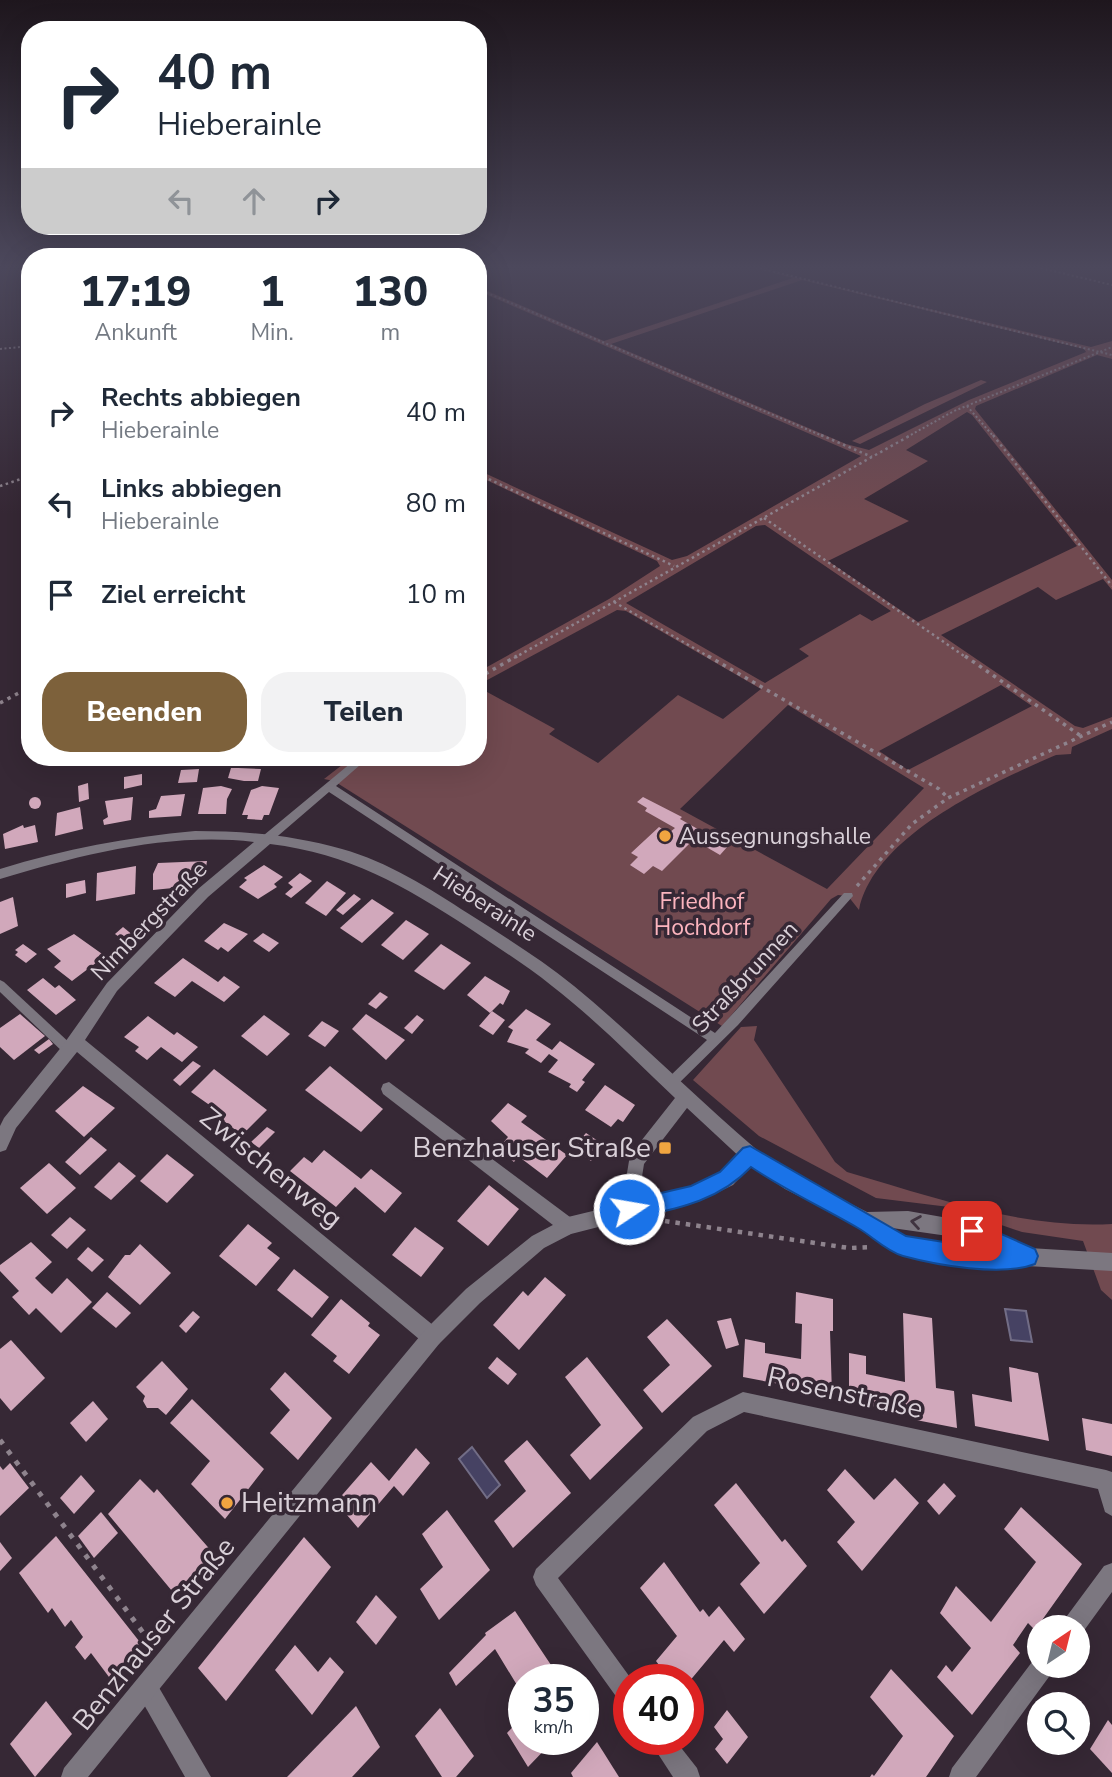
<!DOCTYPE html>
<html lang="de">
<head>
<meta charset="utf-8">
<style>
	:root { --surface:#fff; --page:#f2f2f3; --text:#1f2937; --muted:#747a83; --accent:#7d613b }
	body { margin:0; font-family:"Nunito Sans",sans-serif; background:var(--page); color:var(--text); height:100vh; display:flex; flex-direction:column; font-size:26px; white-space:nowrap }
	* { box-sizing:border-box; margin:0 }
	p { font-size:23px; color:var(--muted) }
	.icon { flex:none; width:38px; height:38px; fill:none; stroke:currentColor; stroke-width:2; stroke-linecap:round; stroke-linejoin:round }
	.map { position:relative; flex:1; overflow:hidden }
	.drawer { position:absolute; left:21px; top:248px; width:466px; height:518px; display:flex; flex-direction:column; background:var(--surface); border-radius:28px; box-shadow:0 7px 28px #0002 }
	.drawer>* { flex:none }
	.hud { position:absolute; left:21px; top:21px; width:466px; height:214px; border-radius:28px; box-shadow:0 7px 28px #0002; background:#fff; color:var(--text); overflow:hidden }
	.needle { width:46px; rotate:35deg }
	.buttons { position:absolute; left:1027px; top:1615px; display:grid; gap:14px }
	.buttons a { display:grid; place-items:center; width:63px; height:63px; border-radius:50%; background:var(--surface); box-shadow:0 7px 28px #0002; font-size:35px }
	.speed { position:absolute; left:508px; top:1664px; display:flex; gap:14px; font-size:35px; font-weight:700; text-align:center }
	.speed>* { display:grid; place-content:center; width:91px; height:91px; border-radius:50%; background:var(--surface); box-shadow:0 7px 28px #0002; line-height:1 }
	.speed small { font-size:18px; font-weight:400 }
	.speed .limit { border:10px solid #d22; background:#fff; color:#111 }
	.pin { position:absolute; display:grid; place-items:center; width:60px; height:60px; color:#fff; margin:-30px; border-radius:14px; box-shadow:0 4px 10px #0006 }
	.me { position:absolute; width:77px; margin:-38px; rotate:78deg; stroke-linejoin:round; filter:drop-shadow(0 0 5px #0008) }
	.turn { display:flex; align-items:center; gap:24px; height:147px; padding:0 21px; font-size:32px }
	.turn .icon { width:91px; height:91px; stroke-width:2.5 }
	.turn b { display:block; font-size:49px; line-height:60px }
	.lanes { display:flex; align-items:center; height:66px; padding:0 21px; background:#0003; justify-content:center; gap:35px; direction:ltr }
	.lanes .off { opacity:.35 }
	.eta { display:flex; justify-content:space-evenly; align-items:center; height:119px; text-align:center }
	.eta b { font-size:42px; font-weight:800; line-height:49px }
	.button { display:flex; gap:14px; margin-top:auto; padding:14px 21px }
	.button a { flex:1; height:80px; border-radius:28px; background:var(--accent); color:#fff; font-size:28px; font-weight:800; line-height:80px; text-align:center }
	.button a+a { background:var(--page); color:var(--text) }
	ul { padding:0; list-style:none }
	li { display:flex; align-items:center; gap:21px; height:91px; padding:0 21px }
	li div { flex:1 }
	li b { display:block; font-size:26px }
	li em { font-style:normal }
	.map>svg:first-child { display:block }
	.green { fill:#714a50; fill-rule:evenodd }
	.water { fill:#464263; stroke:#726d86; stroke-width:2 }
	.building { fill:#d1a8bb }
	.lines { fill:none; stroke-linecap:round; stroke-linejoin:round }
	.path-far4 { stroke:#8e838d; stroke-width:2; stroke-dasharray:2 2.5; stroke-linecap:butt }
	.path-far3 { stroke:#8e838d; stroke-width:2.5; stroke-dasharray:2.5 3.5; stroke-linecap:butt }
	.path-far2 { stroke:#8e838d; stroke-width:3.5; stroke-dasharray:3.5 5; stroke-linecap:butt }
	.path-far1 { stroke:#8e838d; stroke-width:4.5; stroke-dasharray:4.5 6; stroke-linecap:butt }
	.path { stroke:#8e838d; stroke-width:5; stroke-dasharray:5 8; stroke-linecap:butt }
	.service { fill:#7c7780; fill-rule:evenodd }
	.minor { fill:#7c7780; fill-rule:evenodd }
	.tertiary { fill:#7c7780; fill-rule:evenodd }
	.oneway { stroke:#403440 }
	.route { fill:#1a73e8; stroke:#114b97; stroke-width:2 }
	.poi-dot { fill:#f1a540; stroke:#362835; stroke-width:2.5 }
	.labels { text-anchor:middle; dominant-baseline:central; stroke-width:7; stroke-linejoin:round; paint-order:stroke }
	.poi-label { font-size:23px; fill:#d9d0d8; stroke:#362835; text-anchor:start }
	.park-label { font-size:23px; fill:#fcb4be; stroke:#362835 }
	.street-label { font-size:23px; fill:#d9d0d8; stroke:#362835 }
	.near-poi-label { font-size:28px; fill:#d9d0d8; stroke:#362835; text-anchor:end }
	.near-street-label { font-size:28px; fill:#d9d0d8; stroke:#362835 }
</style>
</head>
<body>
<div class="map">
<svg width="1112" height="1777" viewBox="0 0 1112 1777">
	<rect width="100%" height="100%" fill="#362835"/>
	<g class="green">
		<path d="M742,265L1091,347L1112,341V359L1097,355L976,406L975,409L1112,580V590L1103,579L1056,600L1038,587L941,635L1075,726L1083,728L1112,717V729L1072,747L1071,754L1056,755C992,783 874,835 859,910L848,896L838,895L831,899L722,1026L334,781L324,779L351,758H478V687L555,729L549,734L598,763L678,695L723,719L761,689L626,611L617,610L478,685V672L609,599L660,566L657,561L478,476V470L672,560L687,556L861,456L478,291V287L604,341L793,278ZM802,280L1084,349L1086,352L969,400L869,450L846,444L611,344ZM967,412L972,415L1077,546L918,622L828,561L909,521L864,499L928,461L906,450ZM765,525L891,611L872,621L860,614L799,649L809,656L765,683L626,603L756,526ZM1001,685L1032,706L908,770L879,751ZM788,705L924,788L827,889L680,809Z"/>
		<path d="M981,380L987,382L860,444L852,441L925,404Z"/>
		<path d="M757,1026L754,1040L835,1162L847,1172C933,1197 1022,1229 1112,1224V1300L1101,1290L1083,1241L1022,1232L949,1207L876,1198L759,1136L693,1080L741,1027Z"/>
	</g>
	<g class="water">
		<path d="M1005,1309L1026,1311L1032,1342L1011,1340Z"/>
		<path d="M472,1447L500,1485L487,1498L459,1459Z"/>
	</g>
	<g class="building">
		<path d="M231,768H238L261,769L258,781H244L228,778Z"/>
		<path d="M199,769L197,782L178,783L181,770Z"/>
		<path d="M142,774V785L124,789V777Z"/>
		<path d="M88,783L89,799L79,802L78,786Z"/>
		<path d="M221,786L232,789L227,799L226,814H198L203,788Z"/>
		<path d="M262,786L279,788L269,815H264L262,820L247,819L248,815H242L251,790Z"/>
		<path d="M185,794L181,816L149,818V811L156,809L161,796Z"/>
		<circle cx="35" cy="803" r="6"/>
		<path d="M133,797L131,820L104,825L103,820L108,817L105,801Z"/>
		<path d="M643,797L682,817L680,819L728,846L720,855L684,834L679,838L689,844L662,871L653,866L644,874L630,865L638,857L631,853L659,827L669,833L675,828L645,811L647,808L637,802Z"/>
		<path d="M80,807L83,829L55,836L57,813Z"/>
		<path d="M23,825L24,828L35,825L38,842L5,849L3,834Z"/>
		<path d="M207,861L205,874L195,875L193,886L153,890V874L158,863Z"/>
		<path d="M264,865L283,877L274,884L277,887L258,899L239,887L247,880L244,878Z"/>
		<path d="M136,866L135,894L96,901L97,873Z"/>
		<path d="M300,873L312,881L291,898L285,894L293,887L288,883Z"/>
		<path d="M85,880L86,893L66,898V884Z"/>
		<path d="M327,881L346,893L326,916L305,903Z"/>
		<path d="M354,894L361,899L343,915L336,910Z"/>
		<path d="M13,897L18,926L0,934V902Z"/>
		<path d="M372,899L394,913L362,943L340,928Z"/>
		<path d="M406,920L429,934L403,960L381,945Z"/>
		<path d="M224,923L248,934L228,952L221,947L218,950L204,941Z"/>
		<path d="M123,927L134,936L126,942L115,934Z"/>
		<path d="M263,933L279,943L269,952L253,941Z"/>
		<path d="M74,934L105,956L72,981L54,967L61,961L47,949Z"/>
		<path d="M23,944L37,954L26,963L15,955L18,952L15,950Z"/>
		<path d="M441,944L471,963L444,990L414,971Z"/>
		<path d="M183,958L218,982L224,976L240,987L224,1002L192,981L175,997L154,983Z"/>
		<path d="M485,976L510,991L503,1005L500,1003L490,1013L467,995Z"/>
		<path d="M43,978L55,988L59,985L76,1000L56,1015L27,990Z"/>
		<path d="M380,992L388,997L376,1009L368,1004Z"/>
		<path d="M526,1009L551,1024L536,1040L552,1050L560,1041L595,1064L582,1080L585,1082L577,1092L569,1087L571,1084L548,1072L558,1060L549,1054L541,1063L525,1053L529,1049L507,1042L513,1030L508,1027Z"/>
		<path d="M492,1011L505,1020L493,1035L479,1026Z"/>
		<path d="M20,1014L45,1036L14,1060L0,1047V1028Z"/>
		<path d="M366,1014L405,1040L386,1060L352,1029Z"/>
		<path d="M264,1015L290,1034L267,1056L241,1036Z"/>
		<path d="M417,1015L424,1020L412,1034L404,1028Z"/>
		<path d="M148,1016L174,1035L177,1032L198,1047L182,1062L161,1047L147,1060L135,1051L139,1047L124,1037Z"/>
		<path d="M322,1021L339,1031L325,1047L308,1036Z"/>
		<path d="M49,1039L53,1044L39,1054L34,1050Z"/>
		<path d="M193,1061L201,1066L180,1086L173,1080Z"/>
		<path d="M330,1066L383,1109L361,1132L305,1090Z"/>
		<path d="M214,1069L267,1110L242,1135L215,1114L218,1111L191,1092Z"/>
		<path d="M605,1085L635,1105L623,1122L618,1119L611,1127L585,1110Z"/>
		<path d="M83,1086L115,1108L84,1137L55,1111Z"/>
		<path d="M508,1103L527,1116L521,1122L567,1155L547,1178L518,1156L514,1162L498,1149L508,1137L491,1121Z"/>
		<path d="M267,1127L275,1132L259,1148L251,1142Z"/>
		<path d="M586,1133L604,1145L591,1161L573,1148Z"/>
		<path d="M91,1137L107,1150L80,1175L65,1162Z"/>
		<path d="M324,1150L361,1179L371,1169L402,1193L385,1213L355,1187L336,1207L290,1171L304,1157L312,1163Z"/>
		<path d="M167,1154L194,1175L167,1203L140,1181Z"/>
		<path d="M119,1162L136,1176L111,1200L94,1187Z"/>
		<path d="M49,1163L76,1188L47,1214L20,1188Z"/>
		<path d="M489,1185L519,1209L488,1246L457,1221Z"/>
		<path d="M70,1217L86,1230L67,1249L51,1235Z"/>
		<path d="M248,1224L272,1243L267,1248L280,1258L256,1286L219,1256Z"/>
		<path d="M415,1227L444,1248L421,1277L392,1255Z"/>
		<path d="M31,1242L52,1262L35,1278L43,1286L52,1294L67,1278L92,1302L61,1333L36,1308L29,1315L12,1297L19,1291L0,1271V1265Z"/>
		<path d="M140,1244L171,1273L140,1305L108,1277L125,1255H130Z"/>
		<path d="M88,1247L104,1260L92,1272L77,1259Z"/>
		<path d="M294,1269L329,1297L312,1318L277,1290Z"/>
		<path d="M545,1277L566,1295L519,1350L493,1325L523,1291L528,1296Z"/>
		<path d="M107,1292L131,1313L116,1328L92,1308Z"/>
		<path d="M796,1292L833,1299V1331H830L832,1394L743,1377L745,1339L765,1343V1353L801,1359L802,1324L795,1323Z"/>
		<path d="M341,1299L370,1323L368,1326L380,1335L349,1374L333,1361L337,1356L311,1335Z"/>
		<path d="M193,1311L200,1317L186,1333L179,1326Z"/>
		<path d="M903,1313L932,1318L936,1388L954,1391L957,1428L916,1420V1414L866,1405V1397L849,1394V1353L866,1356V1374L905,1382Z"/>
		<path d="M731,1318L739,1345L726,1349L717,1321Z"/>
		<path d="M667,1319L712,1366L662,1413L643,1390L670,1365L647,1337Z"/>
		<path d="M11,1340L45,1378L11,1411L0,1398V1349Z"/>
		<path d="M497,1357L517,1374L508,1385L488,1368Z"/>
		<path d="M587,1357L643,1428L590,1480L570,1455L601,1425L565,1377Z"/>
		<path d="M162,1361L188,1389L166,1415L158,1408H147L143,1401L145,1396L136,1387Z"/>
		<path d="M1009,1367L1038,1373L1049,1441L975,1426L972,1394L1012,1402Z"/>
		<path d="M285,1372L332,1418L298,1460L270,1433L290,1410L270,1389Z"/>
		<path d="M192,1399L264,1469L225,1519L191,1484L210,1461L170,1423Z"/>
		<path d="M93,1401L108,1419L86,1442L70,1423Z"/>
		<path d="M1082,1418L1112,1424V1456L1086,1450Z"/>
		<path d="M527,1440L571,1493L513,1548L494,1521L526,1491L504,1461Z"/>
		<path d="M416,1448L430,1463L403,1496L394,1486L358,1528L336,1502L371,1462L389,1481Z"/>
		<path d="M10,1463L29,1488L0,1516V1466L3,1470Z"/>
		<path d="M845,1469L874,1500L895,1478L919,1503L862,1571L837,1542L855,1522L827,1490Z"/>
		<path d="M81,1475L95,1491L74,1514L60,1498Z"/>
		<path d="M140,1479L154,1493L157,1489L214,1554L177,1597L108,1514Z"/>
		<path d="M736,1483L782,1542L785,1539L807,1566L764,1614L740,1584L760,1563L714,1505Z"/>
		<path d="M944,1483L956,1496L939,1515L927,1501Z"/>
		<path d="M1021,1507L1082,1564L1035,1630L1028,1623L1013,1645L1020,1653L972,1715L937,1677L946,1665L952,1672L971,1648L940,1613L956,1586L991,1622L1036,1562L1004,1529Z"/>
		<path d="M447,1510L490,1570L439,1620L420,1589L443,1567L422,1534Z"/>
		<path d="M101,1512L118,1533L94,1558L78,1536Z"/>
		<path d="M56,1536L143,1646L112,1681L91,1653L85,1660L75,1647L83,1637L71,1620L65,1627L52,1608L48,1613L19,1573Z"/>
		<path d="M304,1537L331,1567L226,1701L198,1668Z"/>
		<path d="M0,1542L12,1558L0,1571Z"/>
		<path d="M664,1562L700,1612L703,1609L709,1617L719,1606L745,1639L734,1652L724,1640L688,1683V1680H670L656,1661L677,1636L640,1588Z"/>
		<path d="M376,1595L397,1617L376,1645L356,1622Z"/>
		<path d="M515,1611L561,1680H523V1695L495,1649L456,1686L449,1673L486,1635L485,1633Z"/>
		<path d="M295,1645L318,1672L330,1657L344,1672L312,1715L275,1670Z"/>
		<path d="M891,1669L954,1736L926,1777H870L872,1774L874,1776L903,1736L870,1697Z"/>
		<path d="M46,1701L72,1734L35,1777L10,1744Z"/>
		<path d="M356,1706L380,1747L352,1777H287Z"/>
		<path d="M440,1708L474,1756L456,1777H442L415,1736Z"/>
		<path d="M727,1710L748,1737L727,1764L715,1749L723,1739L714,1727Z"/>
		<path d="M523,1716V1740H554L528,1767L507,1733Z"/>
		<path d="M1108,1720L1112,1725V1773L1090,1749Z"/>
		<path d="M597,1742L619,1777H573L571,1773Z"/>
	</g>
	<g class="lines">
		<g class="path-far4">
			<path d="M747,265L1112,355"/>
			<path d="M1028,265L1112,285"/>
			<path d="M478,289L825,437"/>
			<path d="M0,349L30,346"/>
			<path d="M967,406L994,437"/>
			<path d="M907,437L954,411L1112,347"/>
		</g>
		<g class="path-far3">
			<path d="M821,435L872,457"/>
			<path d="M993,435L1112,586"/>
			<path d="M478,474L674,566"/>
			<path d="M0,486L30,476"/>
			<path d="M764,518L967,658"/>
			<path d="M614,602L711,658"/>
			<path d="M514,658L911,435"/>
		</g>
		<g class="path-far2">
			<path d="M708,656L939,789L948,798"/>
			<path d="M965,656L1081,736"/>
			<path d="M478,678L517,656"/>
			<path d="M0,703L30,687"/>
			<path d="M857,886L912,824L948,798L1112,722"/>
		</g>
		<path class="path-far1" d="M665,1221L849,1248L873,1247"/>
		<path class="path" d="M0,1440L153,1646"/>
		<g class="service">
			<path d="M357,758H368L336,786L715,1033L844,893H852L853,896L738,1025L674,1088L670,1089L666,1088L664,1084L666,1080L707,1040L329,792L272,841H264L263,838L264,835Z"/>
			<path d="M0,980L4,982L73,1046L75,1050L73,1054L69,1055L65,1054L0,992Z"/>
		</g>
		<g class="minor">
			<path d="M195,831C245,831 292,835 342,849C388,862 429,888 469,914C505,937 541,959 574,986C637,1038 694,1096 756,1149L759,1155L756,1161L750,1163L744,1161L687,1108L644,1164L636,1215L630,1218L624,1215L621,1209L630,1155L675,1098C635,1060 596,1020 552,986C526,965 497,947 469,928C403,885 350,854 270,844L208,897L117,991L85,1040L439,1330L442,1337L439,1344L432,1347L425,1344L77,1052L16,1128L6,1150L0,1152V1126L4,1118L63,1045L107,983L198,889L254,842C168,832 81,855 0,879V869C65,849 128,837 195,831Z"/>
			<path d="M389,1082L574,1220L577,1226L574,1232L568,1235L562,1232L383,1094L381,1089L383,1084Z"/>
			<path d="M743,1392L1106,1470L1112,1472V1516L1105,1512L1098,1489L744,1412L707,1431L558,1578L632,1680H628V1706L620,1702L536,1585L533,1577L536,1569L693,1417Z"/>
			<path d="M1112,1563V1592L1080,1636L1078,1637V1628H1061L1064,1620L1104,1566Z"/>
			<path d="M1040,1656V1666H1054L1051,1674L976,1777H949L952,1768L1035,1658Z"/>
			<path d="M146,1675L154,1679L211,1777H185L134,1687L138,1679Z"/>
			<path d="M649,1740H675L697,1768L700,1777H673Z"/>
		</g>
		<path class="tertiary" d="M750,1147L797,1177L867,1212L908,1211L948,1218L987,1231L1029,1248L1112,1253V1271L1027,1266L991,1269L903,1255L860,1227L785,1189L751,1166L733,1185L700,1201L571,1234L544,1248L480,1303L439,1344L88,1777H61L64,1768L385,1378L425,1330L466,1289L532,1236L568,1217L692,1187L721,1173L744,1149ZM892,1228L948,1236L993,1251L906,1238Z"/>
	</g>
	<defs><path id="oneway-chevron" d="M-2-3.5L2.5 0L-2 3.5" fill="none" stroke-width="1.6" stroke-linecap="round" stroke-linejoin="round" transform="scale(1.75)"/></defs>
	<use class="oneway" href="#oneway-chevron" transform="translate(916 1222) rotate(-171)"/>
	<linearGradient id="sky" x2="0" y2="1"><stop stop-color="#1e161d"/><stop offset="0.52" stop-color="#4c485c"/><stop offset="1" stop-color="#4c485c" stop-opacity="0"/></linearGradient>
	<rect width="1112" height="514" fill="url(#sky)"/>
	<path class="route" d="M750,1146L906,1236L988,1249L965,1239L962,1231L965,1224L972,1221L1035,1249L1038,1256L1035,1264C1002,1277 936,1265 903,1256C886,1251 872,1236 858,1228C822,1207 785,1190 751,1167C718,1202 675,1209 629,1219L622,1216L619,1209L622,1202L691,1186L720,1172L743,1148Z"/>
	<g class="poi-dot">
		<circle cx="665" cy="836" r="7"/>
		<rect x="658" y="1141" width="14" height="14" rx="3.5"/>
		<circle cx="227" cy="1503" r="7"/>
	</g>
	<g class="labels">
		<g class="poi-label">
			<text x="679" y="836">Aussegnungshalle</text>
		</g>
		<g class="park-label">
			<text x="702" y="901">Friedhof<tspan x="702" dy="26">Hochdorf</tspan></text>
		</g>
		<g class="street-label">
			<text transform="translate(485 904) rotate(33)">Hieberainle</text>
			<text transform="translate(149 921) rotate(-46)">Nimbergstraße</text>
			<text transform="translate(745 977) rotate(-47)">Straßbrunnen</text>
		</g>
		<g class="near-poi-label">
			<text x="651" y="1148">Benzhauser Straße</text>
			<text x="241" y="1503" text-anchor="start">Heitzmann</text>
		</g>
		<g class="near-street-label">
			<text transform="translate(271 1168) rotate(39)">Zwischenweg</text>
			<text transform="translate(845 1393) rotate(12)">Rosenstraße</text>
			<text transform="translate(154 1634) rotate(-51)">Benzhauser Straße</text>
		</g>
	</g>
</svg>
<div class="buttons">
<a><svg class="needle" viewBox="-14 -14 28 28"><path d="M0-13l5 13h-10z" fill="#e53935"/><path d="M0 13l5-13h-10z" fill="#747a83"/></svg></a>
<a><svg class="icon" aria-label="search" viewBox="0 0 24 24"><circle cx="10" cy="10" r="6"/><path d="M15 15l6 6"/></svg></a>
</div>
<div class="speed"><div>35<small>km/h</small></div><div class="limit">40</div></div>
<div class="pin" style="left:972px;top:1231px;background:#d93025"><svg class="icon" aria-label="arrive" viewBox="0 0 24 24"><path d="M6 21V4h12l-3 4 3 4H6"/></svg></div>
<svg class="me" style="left:629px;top:1209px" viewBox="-20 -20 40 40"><circle r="17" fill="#1a73e8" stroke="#fff" stroke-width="3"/><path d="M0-11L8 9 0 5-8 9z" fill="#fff"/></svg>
<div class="hud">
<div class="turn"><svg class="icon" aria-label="right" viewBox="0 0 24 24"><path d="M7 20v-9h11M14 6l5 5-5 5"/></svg><div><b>40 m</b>Hieberainle</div></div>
<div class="lanes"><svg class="icon off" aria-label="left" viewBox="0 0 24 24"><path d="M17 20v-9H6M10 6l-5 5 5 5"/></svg><svg class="icon off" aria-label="ahead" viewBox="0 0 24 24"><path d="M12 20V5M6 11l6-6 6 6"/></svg><svg class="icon" aria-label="right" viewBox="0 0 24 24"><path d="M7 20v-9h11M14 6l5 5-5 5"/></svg></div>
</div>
<section class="drawer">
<div class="eta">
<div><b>17:19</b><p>Ankunft</p></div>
<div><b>1</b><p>Min.</p></div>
<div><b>130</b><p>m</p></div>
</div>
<ul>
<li><svg class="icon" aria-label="right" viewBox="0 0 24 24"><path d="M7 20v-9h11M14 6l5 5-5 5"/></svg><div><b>Rechts abbiegen</b><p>Hieberainle</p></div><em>40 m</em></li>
<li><svg class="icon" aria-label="left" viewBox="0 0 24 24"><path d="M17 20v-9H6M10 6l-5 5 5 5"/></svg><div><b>Links abbiegen</b><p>Hieberainle</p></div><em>80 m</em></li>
<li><svg class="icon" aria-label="arrive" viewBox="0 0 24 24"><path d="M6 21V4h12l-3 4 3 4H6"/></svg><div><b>Ziel erreicht</b></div><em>10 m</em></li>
</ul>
<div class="button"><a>Beenden</a><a>Teilen</a></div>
</section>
</div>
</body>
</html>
